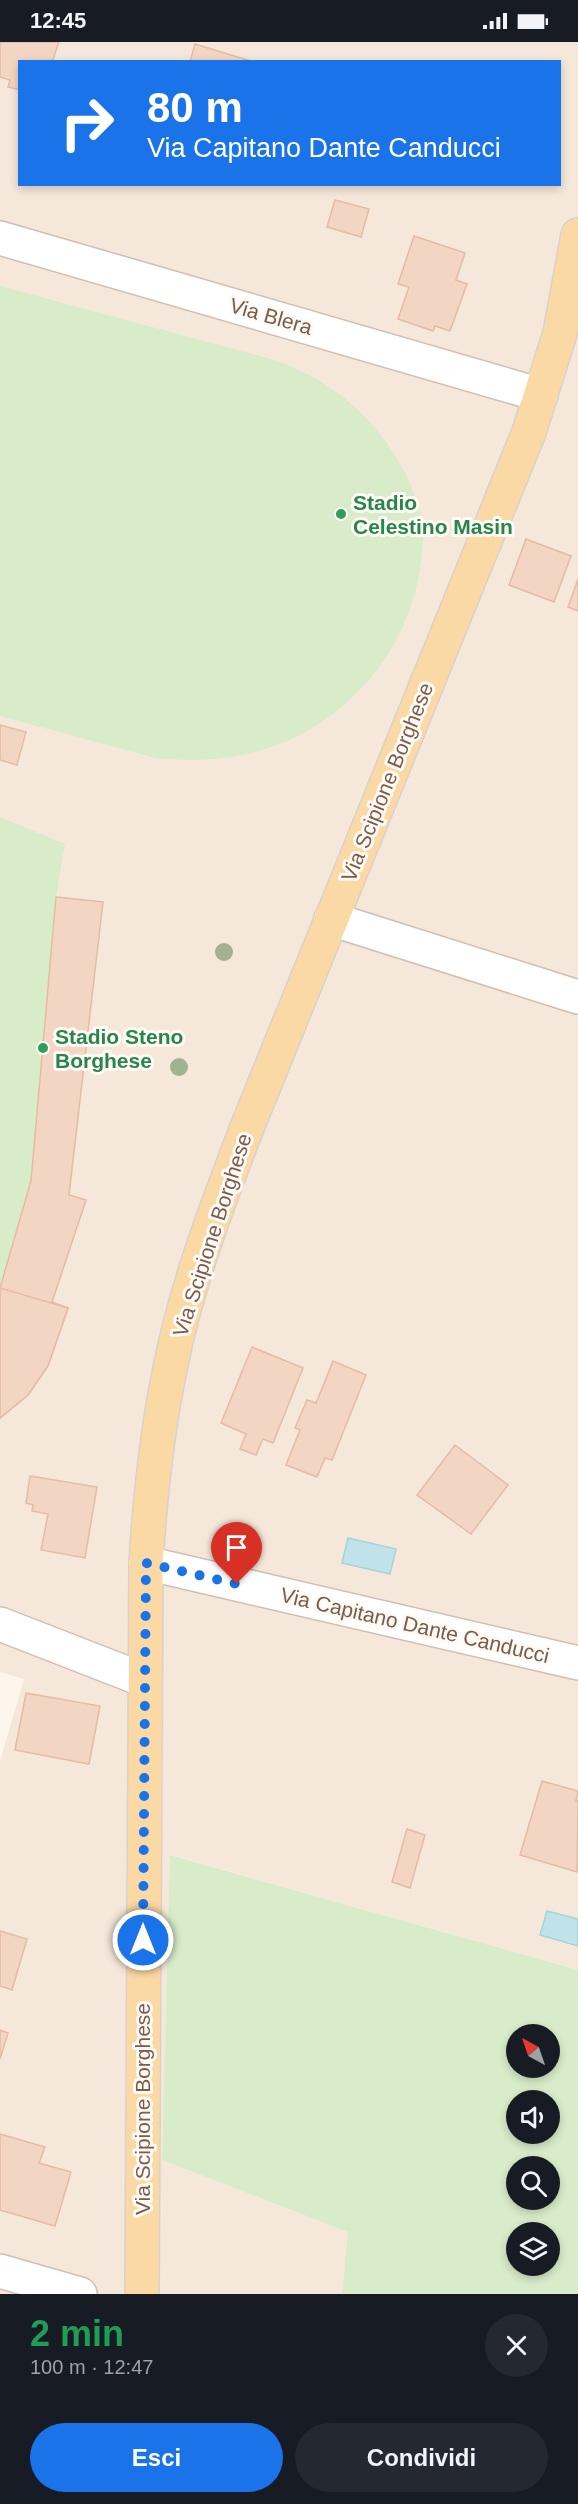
<!DOCTYPE html>
<html lang="it">
<head>
<meta charset="utf-8">
<style>
	:root { --surface:#171b24; --page:#242831; --text:#f1f3f6; --muted:#9ea1a6; --accent:#1a73e8 }
	body { margin:0; font-family:Arial,sans-serif; background:var(--page); color:var(--text); height:100vh; display:flex; flex-direction:column; font-size:22px; white-space:nowrap }
	* { box-sizing:border-box; margin:0 }
	p { font-size:20px; color:var(--muted) }
	.icon { flex:none; width:33px; height:33px; fill:none; stroke:currentColor; stroke-width:2; stroke-linecap:round; stroke-linejoin:round }
	.map { position:relative; height:2252px; overflow:hidden }
	.side { display:flex; flex-direction:column; background:var(--surface); flex:1 }
	.side>* { flex:none }
	.top-card { position:absolute; left:18px; top:18px; width:543px; height:126px; border-radius:0px; box-shadow:0 3px 9px #0003; background:#1a73e8; color:#fff; overflow:hidden }
	.needle { width:39px; rotate:320deg }
	.fabs { position:absolute; left:506px; top:1982px; display:grid; gap:12px }
	.fabs a { display:grid; place-items:center; width:54px; height:54px; border-radius:50%; background:var(--surface); box-shadow:0 3px 9px #0003; font-size:30px }
	.pin { position:absolute; display:grid; place-items:center; width:51px; height:51px; color:#fff; margin:-62px -26px; border-radius:50% 50% 50% 0; rotate:-45deg; box-shadow:0 0 6px #0007 }
	.pin .icon { rotate:45deg }
	.me { position:absolute; width:66px; margin:-33px; rotate:0deg; stroke-linejoin:round; filter:drop-shadow(0 0 4px #0008) }
	.turn { display:flex; align-items:center; gap:21px; height:126px; padding:0 30px; font-size:27px }
	.turn .icon { width:78px; height:78px; stroke-width:2.5 }
	.turn b { display:block; font-size:42px; line-height:51px }
	.round { display:grid; place-items:center; flex:none; width:63px; height:63px; border-radius:32px; background:var(--page) }
	.headline { display:flex; align-items:center; justify-content:space-between; height:102px; padding:0 30px }
	h1 { font-size:36px; font-weight:600; line-height:45px; color:#1e9e55 }
	.button { display:flex; gap:12px; margin-top:auto; padding:12px 30px }
	.button a { flex:1; height:69px; border-radius:36px; background:var(--accent); color:#fff; font-size:24px; font-weight:600; line-height:69px; text-align:center }
	.button a+a { background:var(--page); color:var(--text) }
	.status { display:flex; justify-content:space-between; align-items:center; height:42px; padding:0 30px; background:var(--surface); direction:ltr }
	.status svg { height:16px; fill:currentColor }
	.map>svg:first-child { display:block }
	.residential { fill:#f5e8da; fill-rule:evenodd }
	.green { fill:#d8ecc9; fill-rule:evenodd }
	.water { fill:#bfe3e8; stroke:#a5d3da; stroke-width:1.5 }
	.building { fill:#f3d5c3; stroke:#e6bba3; stroke-width:1.5 }
	.lines { fill:none; stroke-linecap:round; stroke-linejoin:round }
	.minor-casing { stroke:#d1beb0; stroke-width:36 }
	.major-casing { stroke:#dad1cd; stroke-width:36 }
	.minor { stroke:#fff; stroke-width:33 }
	.major { stroke:#fbd9a5; stroke-width:33 }
	.tree { fill:#a0b28e }
	.route { stroke:#1a73e8; stroke-width:10; stroke-dasharray:0 18 }
	.leisure-dot { fill:#2e9e5b; stroke:#fffaf3; stroke-width:2 }
	.labels { text-anchor:middle; dominant-baseline:central; stroke-width:6; stroke-linejoin:round; paint-order:stroke }
	.street-label { font-size:21px; fill:#7a5c4d; stroke:#fffaf3 }
	.leisure-label { font-size:21px; font-weight:bold; fill:#27864d; stroke:#fffaf3; text-anchor:start }
</style>
</head>
<body>
<div class="status"><b>12:45</b><svg viewBox="0 0 49 12"><path d="M0 12V9h3v3zM5 12V6h3v6zM10 12V3h3v9zM15 12V0h3v12zM26 1h20v11H26zM47 4h2v5h-2z"/></svg></div>
<div class="map">
<svg width="578" height="2252" viewBox="0 0 578 2252">
	<rect width="100%" height="100%" fill="#fdf6ec"/>
	<path class="residential" d="M0,0H578V1928L171,1813L162,2118L349,2190L342,2252H0V1719L24,1637L0,1630ZM20,20H560V142H20Z"/>
	<g class="green">
		<path d="M0,244L275,318C321,335 357,360 386,400C404,425 418,453 422,483C424,495 422,508 421,519C412,599 358,669 285,700C243,717 200,721 155,716L0,674Z"/>
		<path d="M0,775L65,802L56,855L103,860L69,1152L86,1158L52,1260L68,1266L48,1324L28,1353L0,1376Z"/>
		<path d="M170,1813L578,1928V2252H342L348,2190L162,2118ZM516,1992H549V2025H516ZM516,2058H549V2091H516ZM516,2124H549V2157H516ZM516,2190H549V2223H516Z"/>
	</g>
	<g class="water">
		<path d="M348,1496L396,1507L390,1532L342,1521Z"/>
		<path d="M547,1869L578,1877V1904L540,1893Z"/>
	</g>
	<g class="building">
		<path d="M0,0H59L52,20H20V48L8,45L10,38L0,35Z"/>
		<path d="M195,2L254,20H190Z"/>
		<path d="M335,158L369,167L361,195L327,185Z"/>
		<path d="M414,194L465,211L456,238L467,242L450,289L435,284L433,289L398,277L409,245L398,242Z"/>
		<path d="M526,497L571,514L554,560L509,543Z"/>
		<path d="M578,537V569L568,565Z"/>
		<path d="M0,683L26,690L17,723L0,718Z"/>
		<path d="M56,855L103,860L69,1153L86,1158L52,1260L68,1266L48,1324L28,1353L0,1376V1246L31,1139Z"/>
		<path d="M0,1246L68,1266L48,1324L28,1353L0,1376Z"/>
		<path d="M252,1305L303,1326L273,1401L263,1397L256,1413L240,1407L246,1392L221,1381Z"/>
		<path d="M333,1319L366,1333L332,1418L325,1416L317,1435L286,1423L300,1388L295,1386L307,1358L316,1361Z"/>
		<path d="M455,1403L508,1443L471,1492L417,1453Z"/>
		<path d="M30,1434L97,1445L85,1516L41,1508L48,1472L32,1469L33,1463L26,1461Z"/>
		<path d="M26,1651L100,1664L89,1722L15,1708Z"/>
		<path d="M542,1739L578,1749L576,1759H578L577,1830L520,1813Z"/>
		<path d="M407,1787L425,1793L410,1846L392,1840Z"/>
		<path d="M0,1889L27,1897L12,1948L0,1944Z"/>
		<path d="M0,1988L8,1991L0,2017Z"/>
		<path d="M0,2092L45,2105L39,2121L71,2130L55,2184L0,2168Z"/>
	</g>
	<g class="lines">
		<g class="minor-casing">
			<g id="minor">
				<path d="M0,196L541,353"/>
				<path d="M331,877L578,955"/>
				<path d="M146,1521L578,1621"/>
				<path d="M0,1582L144,1638"/>
				<path d="M0,2229L80,2252"/>
			</g>
		</g>
		<g class="major-casing">
			<path id="major" d="M142,2252L146,1521C150,1454 157,1388 171,1322C187,1242 217,1164 246,1088L529,390L560,291L578,193"/>
		</g>
		<use href="#minor" class="minor"/>
		<use href="#major" class="major"/>
	</g>
	<g class="tree">
		<circle cx="224" cy="910" r="9"/>
		<circle cx="179" cy="1025" r="9"/>
	</g>
	<g class="lines">
		<path class="route" d="M143,1898L146,1521L237,1542"/>
	</g>
	<g class="leisure-dot">
		<circle cx="341" cy="472" r="6"/>
		<circle cx="43" cy="1006" r="6"/>
	</g>
	<g class="labels">
		<g class="street-label">
			<text transform="translate(271 274) rotate(16)">Via Blera</text>
			<text transform="translate(387 740) rotate(-68)">Via Scipione Borghese</text>
			<text transform="translate(212 1193) rotate(-72)">Via Scipione Borghese</text>
			<text transform="translate(415 1583) rotate(13)">Via Capitano Dante Canducci</text>
			<text transform="translate(142 2067) rotate(-90)">Via Scipione Borghese</text>
		</g>
		<g class="leisure-label">
			<text x="353" y="460">Stadio<tspan x="353" dy="24">Celestino Masin</tspan></text>
			<text x="55" y="994">Stadio Steno<tspan x="55" dy="24">Borghese</tspan></text>
		</g>
	</g>
</svg>
<div class="fabs">
<a><svg class="needle" viewBox="-14 -14 28 28"><path d="M0-13l5 13h-10z" fill="#e53935"/><path d="M0 13l5-13h-10z" fill="#9ea1a6"/></svg></a>
<a><svg class="icon" aria-label="sound" viewBox="0 0 24 24"><path d="M4 9h4l5-4v14l-5-4H4zM17 9q2 3 0 6"/></svg></a>
<a><svg class="icon" aria-label="search" viewBox="0 0 24 24"><circle cx="10" cy="10" r="6"/><path d="M15 15l6 6"/></svg></a>
<a><svg class="icon" aria-label="layers" viewBox="0 0 24 24"><path d="M12 4l9 5-9 5-9-5zM3 14l9 5 9-5"/></svg></a>
</div>
<div class="pin" style="left:237px;top:1542px;background:#d93025"><svg class="icon" aria-label="arrive" viewBox="0 0 24 24"><path d="M6 21V4h12l-3 4 3 4H6"/></svg></div>
<svg class="me" style="left:143px;top:1898px" viewBox="-20 -20 40 40"><circle r="17" fill="#1a73e8" stroke="#fff" stroke-width="3"/><path d="M0-11L8 9 0 5-8 9z" fill="#fff"/></svg>
<div class="top-card">
<div class="turn"><svg class="icon" aria-label="right" viewBox="0 0 24 24"><path d="M7 20v-9h11M14 6l5 5-5 5"/></svg><div><b>80 m</b>Via Capitano Dante Canducci</div></div>
</div>
</div>
<section class="side">
<div class="headline"><div><h1>2 min</h1><p>100 m · 12:47</p></div><a class="round"><svg class="icon" aria-label="close" viewBox="0 0 24 24"><path d="M6 6l12 12M18 6L6 18"/></svg></a></div>
<div class="button"><a>Esci</a><a>Condividi</a></div>
</section>
</body>
</html>
